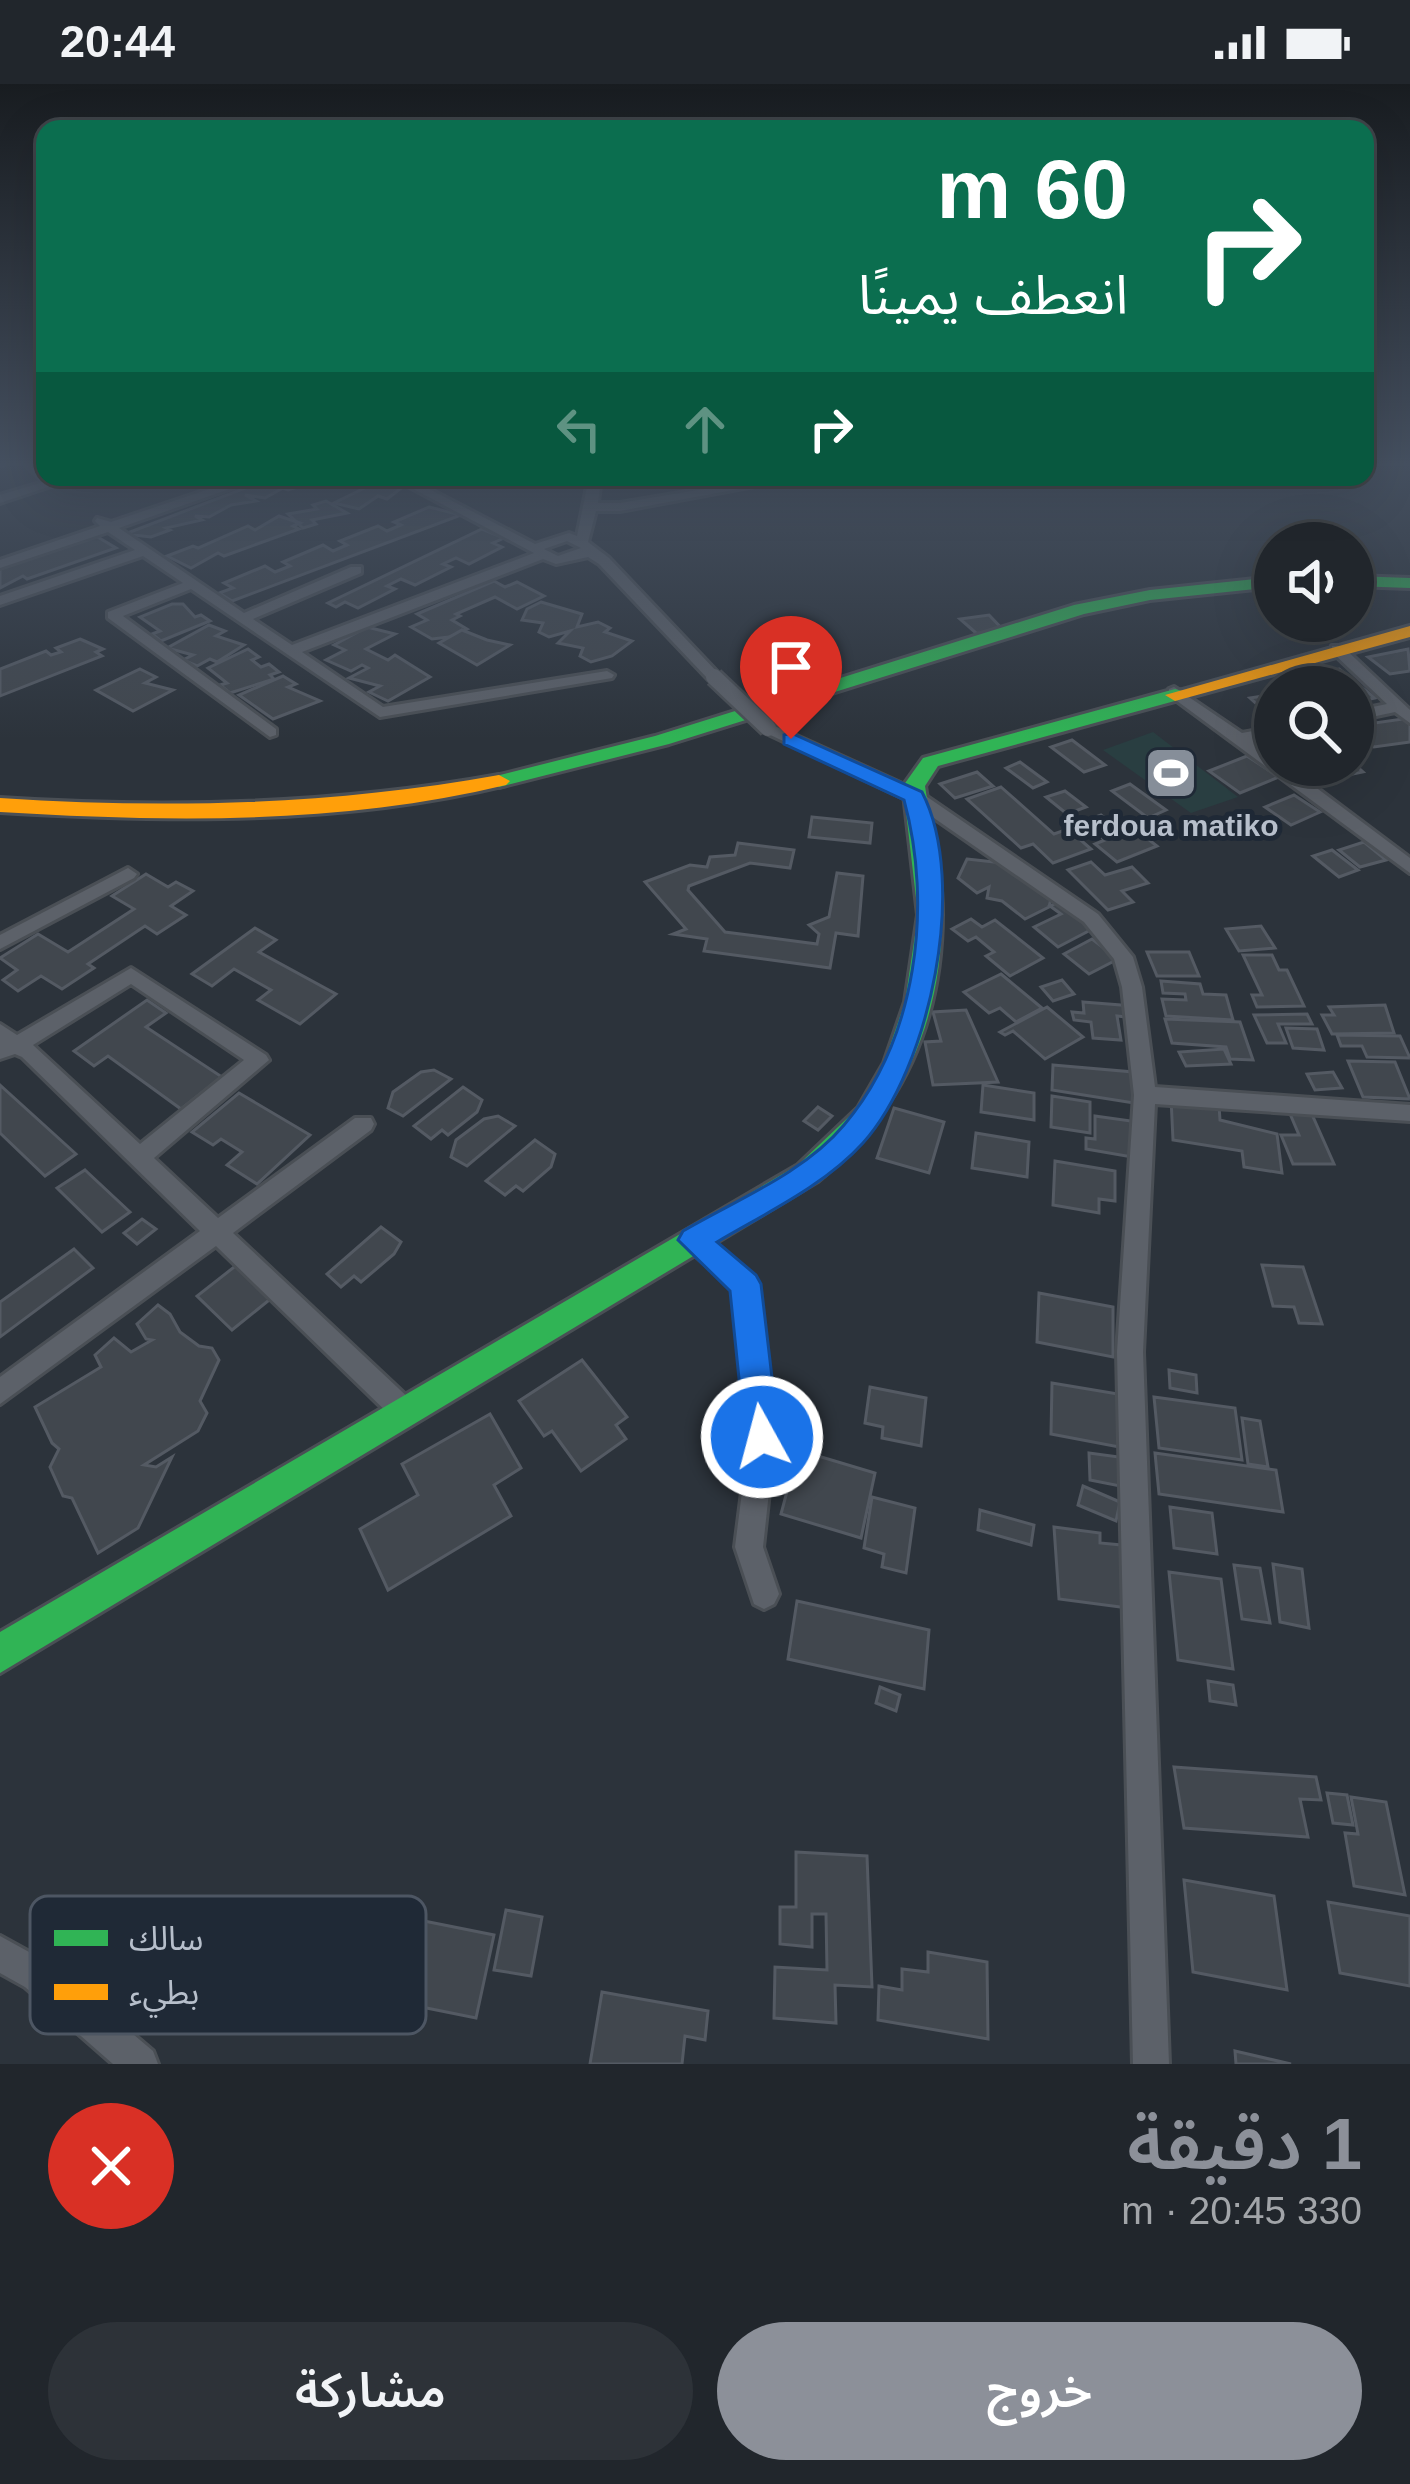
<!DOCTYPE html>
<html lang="ar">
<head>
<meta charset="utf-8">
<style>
	:root { --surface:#21262c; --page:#2d3238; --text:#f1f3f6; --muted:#a2a5a9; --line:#3e4348; --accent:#8c9099 }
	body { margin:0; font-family:Arial,"Noto Sans Arabic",sans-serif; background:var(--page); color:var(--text); direction:rtl; height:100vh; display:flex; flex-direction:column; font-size:45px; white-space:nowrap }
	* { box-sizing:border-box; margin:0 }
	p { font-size:39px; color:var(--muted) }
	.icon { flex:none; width:66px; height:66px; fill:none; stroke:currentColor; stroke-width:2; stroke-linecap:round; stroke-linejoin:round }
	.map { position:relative; height:1980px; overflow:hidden; direction:ltr }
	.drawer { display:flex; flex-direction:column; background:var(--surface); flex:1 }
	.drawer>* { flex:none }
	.top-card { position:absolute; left:36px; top:36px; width:1338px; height:366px; border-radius:24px; box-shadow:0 12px 48px #0002,0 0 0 3px var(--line); direction:rtl; background:#0b6e4f; color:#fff; overflow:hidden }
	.buttons { position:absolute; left:1254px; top:438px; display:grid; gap:24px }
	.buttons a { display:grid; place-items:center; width:120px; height:120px; border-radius:50%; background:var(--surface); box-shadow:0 12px 48px #0002,0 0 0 3px var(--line); font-size:60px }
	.pin { position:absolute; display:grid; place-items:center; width:102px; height:102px; color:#fff; margin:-123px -51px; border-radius:50% 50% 50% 0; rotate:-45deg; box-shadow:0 0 12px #0007 }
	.pin .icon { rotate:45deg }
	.me { position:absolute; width:132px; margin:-66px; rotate:353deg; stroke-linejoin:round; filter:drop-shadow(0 0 9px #0008) }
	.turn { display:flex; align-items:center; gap:42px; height:252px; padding:0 48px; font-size:54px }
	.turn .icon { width:156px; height:156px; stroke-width:2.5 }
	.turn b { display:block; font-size:84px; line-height:102px }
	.lanes { display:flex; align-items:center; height:114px; padding:0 48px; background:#0003; justify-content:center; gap:60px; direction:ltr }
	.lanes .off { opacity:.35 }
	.round { display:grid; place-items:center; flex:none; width:126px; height:126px; border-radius:63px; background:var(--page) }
	.overview { display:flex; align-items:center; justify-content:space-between; height:204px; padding:0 48px }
	h1 { font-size:72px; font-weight:600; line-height:90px; color:var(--accent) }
	.button { display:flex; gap:24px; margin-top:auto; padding:24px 48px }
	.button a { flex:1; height:138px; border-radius:72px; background:var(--accent); color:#fff; font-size:48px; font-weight:600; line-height:138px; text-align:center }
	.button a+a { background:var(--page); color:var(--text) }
	.status { display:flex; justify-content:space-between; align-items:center; height:84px; padding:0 60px; background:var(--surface); direction:ltr }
	.status svg { height:33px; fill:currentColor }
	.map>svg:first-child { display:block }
	.green { fill:#293e41 }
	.building { fill:#41474e; stroke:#545a63; stroke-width:3 }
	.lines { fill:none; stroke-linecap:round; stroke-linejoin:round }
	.lane-casing { stroke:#4a4f55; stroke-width:9 }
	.street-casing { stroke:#4a4f55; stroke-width:6 }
	.fast-casing { stroke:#4a4f55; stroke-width:6 }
	.slow-casing { stroke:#4a4f55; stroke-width:6 }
	.lane { stroke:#5c6169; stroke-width:6 }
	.street { fill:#5c6169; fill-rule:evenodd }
	.fast { fill:#30b455; fill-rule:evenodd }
	.slow { fill:#ff9f0a; fill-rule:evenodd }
	.street-bridge-casing { stroke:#4a4f55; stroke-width:21; stroke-linecap:butt }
	.street-bridge { stroke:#5c6169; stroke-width:16 }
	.route { fill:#1a73e8; stroke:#114b97; stroke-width:3 }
	.labels { text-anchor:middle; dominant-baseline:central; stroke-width:10; stroke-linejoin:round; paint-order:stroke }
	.far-poi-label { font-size:30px; font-weight:bold; fill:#b7bfcb; stroke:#1f2936 }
	.key { fill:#1f2936; stroke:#4d5663; stroke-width:3 }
	.key-label { font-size:33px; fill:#b7bfcb }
</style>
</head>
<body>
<div class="status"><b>20:44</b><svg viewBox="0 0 49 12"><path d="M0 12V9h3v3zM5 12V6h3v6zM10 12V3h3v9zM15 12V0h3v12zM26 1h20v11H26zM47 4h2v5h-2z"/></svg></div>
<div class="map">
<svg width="1410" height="1980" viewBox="0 0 1410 1980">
	<rect width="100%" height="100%" fill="#2c333b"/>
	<path class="green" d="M1153,648L1238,713L1191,729L1103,666Z"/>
	<g class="building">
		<path d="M274,393H326L300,396L307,400L288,406L283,404L265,414L245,411L256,417L231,421L209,433L195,432L202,436L166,444L170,446L151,453L125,450Z"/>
		<path d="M381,396L404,402L387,415L378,412L359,425L334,419Z"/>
		<path d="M326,417L347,429L312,436L316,440L303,444L288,430L317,425L313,421Z"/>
		<path d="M429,423L461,431L232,517L219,509L233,504L224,499L265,482L275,488L290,482L283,478L323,461L333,467L347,461L340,457L378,442L387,447L401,441L394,438Z"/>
		<path d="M279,432L300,439L293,442L299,445L224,472L218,469L191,484L167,472L193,462L198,464L248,442L255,446Z"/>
		<path d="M482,445L504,454L493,459L502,463L469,480L456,474L443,480L451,483L415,501L401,495L387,502L395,505L358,524L345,518L336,523L328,519Z"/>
		<path d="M96,452L116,464L27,495L23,492L0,504V484Z"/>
		<path d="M494,497L505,503L517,498L544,512L517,525L495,513L456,530L460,532L452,536L467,545L449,553L432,555L411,543L427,536L417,530Z"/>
		<path d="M541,518L582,530L577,543L598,538L610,544L605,548L632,557L612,572L591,578L580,572L583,564L558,559L570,547L549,553L539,548L543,539L522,536L527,525Z"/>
		<path d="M172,520H183L195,533L201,531L210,537L161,557L152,550L160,547L140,533Z"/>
		<path d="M989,531L1009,552L976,549L960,535Z"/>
		<path d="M209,541L225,547L216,552L244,561L217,578L210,575L197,582L183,576L193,571L167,564Z"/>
		<path d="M367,543L395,550L366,565L388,576L395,571L430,593L388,617L369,608L380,602L349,594L368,584L362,581L351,587L326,576L345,566L334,561Z"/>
		<path d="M462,546L487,556L510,561L477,581L439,559Z"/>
		<path d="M80,555L103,565L96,568L102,572L0,612V585L46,567L51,571L61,568L56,564Z"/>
		<path d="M248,565L259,573L252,576L261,583L269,580L279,588L270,591L274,595L230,609L220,601L227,599L208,584Z"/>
		<path d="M1408,565L1410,587L1390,590L1368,573Z"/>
		<path d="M140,585L156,593L145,599L173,606L133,627L96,606Z"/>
		<path d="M1339,585L1375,614L1353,619V603H1312L1327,600L1314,590Z"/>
		<path d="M283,592L296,600L288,603L320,617L273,635L239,611Z"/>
		<path d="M1275,610L1272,634L1250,614Z"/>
		<path d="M1410,634V658L1374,663L1353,642Z"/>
		<path d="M1072,656L1105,681L1084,688L1051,663Z"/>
		<path d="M1247,672L1279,693L1240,709L1209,687Z"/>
		<path d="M1020,678L1047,698L1033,704L1006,684Z"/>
		<path d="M1353,679L1363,688L1329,695L1313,681Z"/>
		<path d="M977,688L993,702L955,714L940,700Z"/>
		<path d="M1130,700L1166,726L1148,734L1112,707Z"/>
		<path d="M1001,703L1054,750L1068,745L1091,765L1053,779L1033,760L1021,764L967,715Z"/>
		<path d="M1065,707L1086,723L1067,730L1046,713Z"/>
		<path d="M1294,711L1320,728L1291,741L1265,723Z"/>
		<path d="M1101,731L1123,749L1134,744L1157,762L1117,778L1095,760L1105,756L1082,738Z"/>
		<path d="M812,733L872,739L870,759L809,753Z"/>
		<path d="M1364,758L1386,776L1360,783L1339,766Z"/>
		<path d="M738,759L794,766L790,784L750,779L689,802L688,806L725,848L817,860L819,850L809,841L829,833L837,789L863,792L858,852L836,849L830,884L704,867L707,855L673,850L686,845L645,798L690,781L707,783L710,773L735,771Z"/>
		<path d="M1332,766L1358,786L1339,793L1313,772Z"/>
		<path d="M967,775L1003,779L1052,810L1049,823L1025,835L1002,817L987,814L989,803L977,809L958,794Z"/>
		<path d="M1091,778L1105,791L1132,783L1148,799L1122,807L1133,818L1108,826L1068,786Z"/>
		<path d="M146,790L168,803L176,798L193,807L171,822L186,831L157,850L145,842L88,880L94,884L62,905L41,892L18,907L3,896L17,886L0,874L38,850L68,868L134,825L112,812Z"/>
		<path d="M1066,815L1100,841L1058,863L1034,843L1061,830L1050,822Z"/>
		<path d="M971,835L982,843L995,836L1043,874L1010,892L986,872L994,868L976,853L968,857L952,845Z"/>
		<path d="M1261,842L1275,864L1239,867L1226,845Z"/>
		<path d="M255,844L276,856L259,868L336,910L300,940L258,916L271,906L234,885L212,902L192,890Z"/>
		<path d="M1092,855L1118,875L1089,890L1064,870Z"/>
		<path d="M1147,868H1189L1199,892H1157Z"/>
		<path d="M1243,871H1272L1279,886H1287L1304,922L1257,923L1252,911H1262Z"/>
		<path d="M1001,890L1042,924L1016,938L1000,924L989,929L964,908Z"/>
		<path d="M1062,896L1074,910L1053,917L1041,903Z"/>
		<path d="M1161,897L1200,900L1203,910L1226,911L1233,936L1166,932L1162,915L1186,916L1185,910L1163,909Z"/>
		<path d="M147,916L166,929L146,943L222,993L181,1025L108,972L94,982L74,967Z"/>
		<path d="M1083,918L1133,922L1135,934L1117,932L1121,956L1093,954L1091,938L1074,936L1072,928L1084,929Z"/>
		<path d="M1385,921L1394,949L1332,950L1322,931H1334L1329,923Z"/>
		<path d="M1047,923L1083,953L1045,975L1013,947L1005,951L1000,948Z"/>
		<path d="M966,926L998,998L933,1001L925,958L941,957L933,928Z"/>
		<path d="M1307,930L1312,940H1278L1286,959H1267L1254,931Z"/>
		<path d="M1165,935L1240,938L1253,976L1230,975L1226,963L1172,959Z"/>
		<path d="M1286,944L1317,945L1324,966L1293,964Z"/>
		<path d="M1337,951L1400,952L1410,974L1367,973L1362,962H1341Z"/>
		<path d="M1224,965L1231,980L1186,982L1179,968Z"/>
		<path d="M1348,977L1395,978L1410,1015L1363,1013Z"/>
		<path d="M1053,981L1133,988L1134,1019L1052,1006Z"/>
		<path d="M434,986L451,995L403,1032L388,1024L393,1008L421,988Z"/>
		<path d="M1333,988L1342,1004L1315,1006L1307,990Z"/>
		<path d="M0,1001L76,1070L45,1092L0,1049Z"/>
		<path d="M983,1001L1034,1009V1036L981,1028Z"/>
		<path d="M463,1003L482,1016L477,1028L448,1051L442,1046L431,1055L414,1042Z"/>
		<path d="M239,1009L310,1051L257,1100L227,1081L242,1068L221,1055L213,1061L192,1048Z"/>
		<path d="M1052,1012L1090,1018V1049L1051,1043Z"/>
		<path d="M1171,1014L1219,1021L1220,1036L1277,1050L1282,1089L1244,1083L1242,1067L1173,1056Z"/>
		<path d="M818,1023L832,1032L818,1046L804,1037Z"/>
		<path d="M894,1024L944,1038L929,1089L877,1074Z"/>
		<path d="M1288,1025L1310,1026L1334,1080H1293L1281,1051H1299Z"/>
		<path d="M498,1032L515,1042L467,1082L451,1073L456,1056L484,1035Z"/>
		<path d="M1095,1032L1131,1037L1132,1073L1086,1065V1054L1095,1055Z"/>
		<path d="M976,1049L1029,1058L1027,1093L972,1084Z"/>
		<path d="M535,1056L555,1070L551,1083L523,1107L516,1102L505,1111L486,1097Z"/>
		<path d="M1055,1077L1115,1087V1117L1099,1115V1129L1053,1121Z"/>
		<path d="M85,1086L130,1128L102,1148L57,1104Z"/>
		<path d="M142,1135L156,1145L137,1160L124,1149Z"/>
		<path d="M381,1143L401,1158L394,1170L361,1198L354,1192L341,1203L327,1190Z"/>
		<path d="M74,1165L93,1184L0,1253V1218Z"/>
		<path d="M238,1180L273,1213L232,1246L197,1212Z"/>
		<path d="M1262,1181L1303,1183L1322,1240L1299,1239L1294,1223L1273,1222Z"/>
		<path d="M1039,1209L1113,1223V1273L1037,1258Z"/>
		<path d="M158,1221L170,1230L180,1248L199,1262L212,1264L219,1276L200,1317L207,1329L198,1347L144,1381L156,1383L172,1373L138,1444L98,1469L72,1414L63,1412L50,1383L59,1365L52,1359L35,1323L101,1283L95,1271L114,1254L131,1268L152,1256L146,1255L137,1240Z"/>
		<path d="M582,1276L627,1333L616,1341L626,1355L581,1387L552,1347L544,1352L519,1317Z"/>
		<path d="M1169,1286L1196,1291L1197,1309L1170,1304Z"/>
		<path d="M1052,1299L1118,1310L1119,1363L1051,1350Z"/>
		<path d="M870,1303L926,1314L921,1362L882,1354L883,1343L865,1339Z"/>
		<path d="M1154,1313L1235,1324L1242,1376L1159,1364Z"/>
		<path d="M490,1330L521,1384L494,1401L511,1432L388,1506L360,1445L418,1411L402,1380Z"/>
		<path d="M1242,1334L1260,1337L1268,1383L1248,1380Z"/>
		<path d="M798,1366L875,1389L861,1454L781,1430Z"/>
		<path d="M1089,1369L1119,1373L1120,1402L1090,1396Z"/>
		<path d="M1155,1369L1276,1386L1283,1428L1159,1410Z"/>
		<path d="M1083,1402L1120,1418L1116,1437L1078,1421Z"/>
		<path d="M872,1413L915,1424L906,1489L882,1483L884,1470L864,1464Z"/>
		<path d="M1170,1423L1212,1429L1217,1470L1174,1464Z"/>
		<path d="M980,1426L1034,1441L1031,1461L978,1446Z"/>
		<path d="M1054,1443L1100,1449V1459L1121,1461L1128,1524L1059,1515Z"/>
		<path d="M1273,1480L1302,1485L1309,1544L1280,1538Z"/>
		<path d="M1234,1481L1260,1484L1270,1539L1242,1535Z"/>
		<path d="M1169,1488L1221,1495L1233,1585L1178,1576Z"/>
		<path d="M797,1517L929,1546L924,1605L788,1575Z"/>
		<path d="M1208,1597L1233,1601L1236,1621L1210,1617Z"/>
		<path d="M880,1603L900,1611L896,1627L876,1619Z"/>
		<path d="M1174,1683L1316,1693L1321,1716L1300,1715L1308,1753L1184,1744Z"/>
		<path d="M1327,1709L1347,1711L1353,1741L1333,1739Z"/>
		<path d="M1351,1713L1386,1718L1405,1811L1354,1802L1345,1749L1358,1750Z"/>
		<path d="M796,1768L867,1772L872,1903L835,1901L836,1939L774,1934L775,1883L827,1886L826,1830H812V1863L780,1860V1823H796Z"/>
		<path d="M1184,1796L1274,1812L1287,1906L1193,1888Z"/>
		<path d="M1328,1818L1410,1832V1902L1340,1889Z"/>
		<path d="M506,1826L542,1833L531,1892L494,1886Z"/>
		<path d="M409,1834L494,1851L476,1934L387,1916Z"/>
		<path d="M928,1868L987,1878L988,1955L878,1936L879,1902L902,1906V1885L928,1888Z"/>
		<path d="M602,1908L708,1927L705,1956L685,1952L682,1980H590Z"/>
		<path d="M1235,1967L1291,1980H1236Z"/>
	</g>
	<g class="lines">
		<g class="lane-casing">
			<path id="lane" d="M0,380L7,378"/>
		</g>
		<g class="street-casing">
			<g id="street">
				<path d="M23,378H36L45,386V393H50L41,395Z"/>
				<path d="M60,393H78L0,419V411Z"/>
				<path d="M245,393H263L119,444L244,529L351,483H361V489L253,535L292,561L534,469L391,393H406L535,460L569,449L577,452L589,393H601L598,419H620L776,393H803L620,427H596L588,458L609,474L719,590L721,593L714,597L709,596L599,480L588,473L556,480L543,475L302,568L383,623L607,587L614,591L612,594L380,633L191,505L123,532L276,645V651L270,653L108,534V528L183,499L143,472L0,521V512L135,466L108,448L0,484V476L100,442L95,437L97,434L111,438ZM567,457L581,464L558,472L544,465Z"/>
				<path d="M1332,562H1342L1410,626V639L1395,628L1353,637V627L1387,620L1332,568Z"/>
				<path d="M1174,603L1242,649L1275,643V653L1253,657L1275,672V681H1286L1410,774V789L1169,611V605Z"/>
				<path d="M768,639L920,708L1098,830L1133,873L1142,903L1155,1003L1410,1021V1037L1155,1020L1143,1268L1169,1980H1133L1117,1268L1134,1011L1122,903L1114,875L1084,838L908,716L762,647L760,644Z"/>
				<path d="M128,784L137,790L134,794L0,865V851Z"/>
				<path d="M131,884L266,971L269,976L154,1074L218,1134L355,1034H371L374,1040L371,1046L233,1149L414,1319L418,1328L414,1337L405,1340L396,1337L216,1162L0,1320V1293L200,1147L22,973L15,970L0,975V940L17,951ZM131,900L244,976L140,1060L33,961Z"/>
				<path d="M694,1146L702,1149L754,1193L757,1200L775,1353L763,1463L779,1510L774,1520L764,1525L754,1520L735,1463L749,1353L733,1205L686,1163L682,1156L686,1149Z"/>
				<path d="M0,1852L49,1879L153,1967L158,1980H113L25,1903L0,1889Z"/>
			</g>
		</g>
		<g class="fast-casing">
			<g id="fast">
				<path d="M1353,492L1410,494V504L1353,502Z"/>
				<path d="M1275,493V503L1150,516L1084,530L669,660L499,703L488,697L492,693L655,652L1074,521L1150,506Z"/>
				<path d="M1175,605L1182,607V615L938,682L925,702C931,744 942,787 942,830C942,939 901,1028 818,1097L0,1589V1548L798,1081L858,1024L884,979L905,918L918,831L903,702L923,674Z"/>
			</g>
		</g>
		<g class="slow-casing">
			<g id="slow">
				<path d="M1410,542V553L1175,617L1165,611Z"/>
				<path d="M499,691L510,697L506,701C341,741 168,738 0,728V714C168,725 333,721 499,691Z"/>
			</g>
		</g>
		<use href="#lane" class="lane"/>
		<use href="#street" class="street"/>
		<use href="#fast" class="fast"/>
		<use href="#slow" class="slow"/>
		<g class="street-bridge-casing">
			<path id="street-bridge" d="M714,593L768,644"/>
		</g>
		<use href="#street-bridge" class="street-bridge"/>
	</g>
	<linearGradient id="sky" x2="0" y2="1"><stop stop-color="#181c20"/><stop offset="0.58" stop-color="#455060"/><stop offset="1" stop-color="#455060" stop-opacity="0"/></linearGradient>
	<rect width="1410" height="655" fill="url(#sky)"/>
	<path class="route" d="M791,649L922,708C969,799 930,984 863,1059C824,1102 766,1129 717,1158L756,1191L761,1200L779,1353L774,1364L762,1369L750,1364L745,1353L730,1207L678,1156L683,1147C736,1116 804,1089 844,1041C917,955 933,822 904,716L784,660V651Z"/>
	<defs>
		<g id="stadium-square" transform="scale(2.7)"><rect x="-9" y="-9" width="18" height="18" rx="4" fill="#868e99" stroke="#1f2936"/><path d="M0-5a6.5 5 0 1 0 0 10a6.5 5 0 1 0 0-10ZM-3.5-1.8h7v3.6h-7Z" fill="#fff"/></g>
	</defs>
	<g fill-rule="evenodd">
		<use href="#stadium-square" x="1171" y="689"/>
	</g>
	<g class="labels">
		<g class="far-poi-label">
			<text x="1171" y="741">ferdoua matiko</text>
		</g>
	</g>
	<rect x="30" y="1812" width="396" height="138" rx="18" class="key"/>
	<rect x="54" y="1846" width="54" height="16" fill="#30b455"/>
	<rect x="54" y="1900" width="54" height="16" fill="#ff9f0a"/>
	<g class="key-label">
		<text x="129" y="1866">سالك</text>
		<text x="129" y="1920">بطيء</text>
	</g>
</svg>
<div class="buttons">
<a><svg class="icon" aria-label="sound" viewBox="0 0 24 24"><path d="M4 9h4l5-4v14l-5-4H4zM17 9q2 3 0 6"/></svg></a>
<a><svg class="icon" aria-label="search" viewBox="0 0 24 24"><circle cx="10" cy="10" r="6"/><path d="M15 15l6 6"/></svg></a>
</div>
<div class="pin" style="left:791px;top:655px;background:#d93025"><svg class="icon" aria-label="arrive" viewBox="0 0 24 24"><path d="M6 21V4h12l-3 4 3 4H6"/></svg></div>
<svg class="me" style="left:762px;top:1353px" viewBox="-20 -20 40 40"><circle r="17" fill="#1a73e8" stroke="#fff" stroke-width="3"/><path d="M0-11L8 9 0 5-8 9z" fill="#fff"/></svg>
<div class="top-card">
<div class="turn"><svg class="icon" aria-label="right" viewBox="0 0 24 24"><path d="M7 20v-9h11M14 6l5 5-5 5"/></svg><div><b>60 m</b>انعطف يمينًا</div></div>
<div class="lanes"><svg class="icon off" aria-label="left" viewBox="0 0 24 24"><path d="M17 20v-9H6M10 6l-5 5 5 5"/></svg><svg class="icon off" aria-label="ahead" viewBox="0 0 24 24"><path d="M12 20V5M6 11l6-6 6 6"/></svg><svg class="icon" aria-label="right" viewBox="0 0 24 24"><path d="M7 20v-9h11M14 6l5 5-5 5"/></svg></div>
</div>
</div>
<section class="drawer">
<div class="overview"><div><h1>1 دقيقة</h1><p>330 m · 20:45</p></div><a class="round" style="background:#d93025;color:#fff"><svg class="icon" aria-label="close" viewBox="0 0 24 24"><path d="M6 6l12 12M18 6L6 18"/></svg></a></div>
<div class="button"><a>خروج</a><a>مشاركة</a></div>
</section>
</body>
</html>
